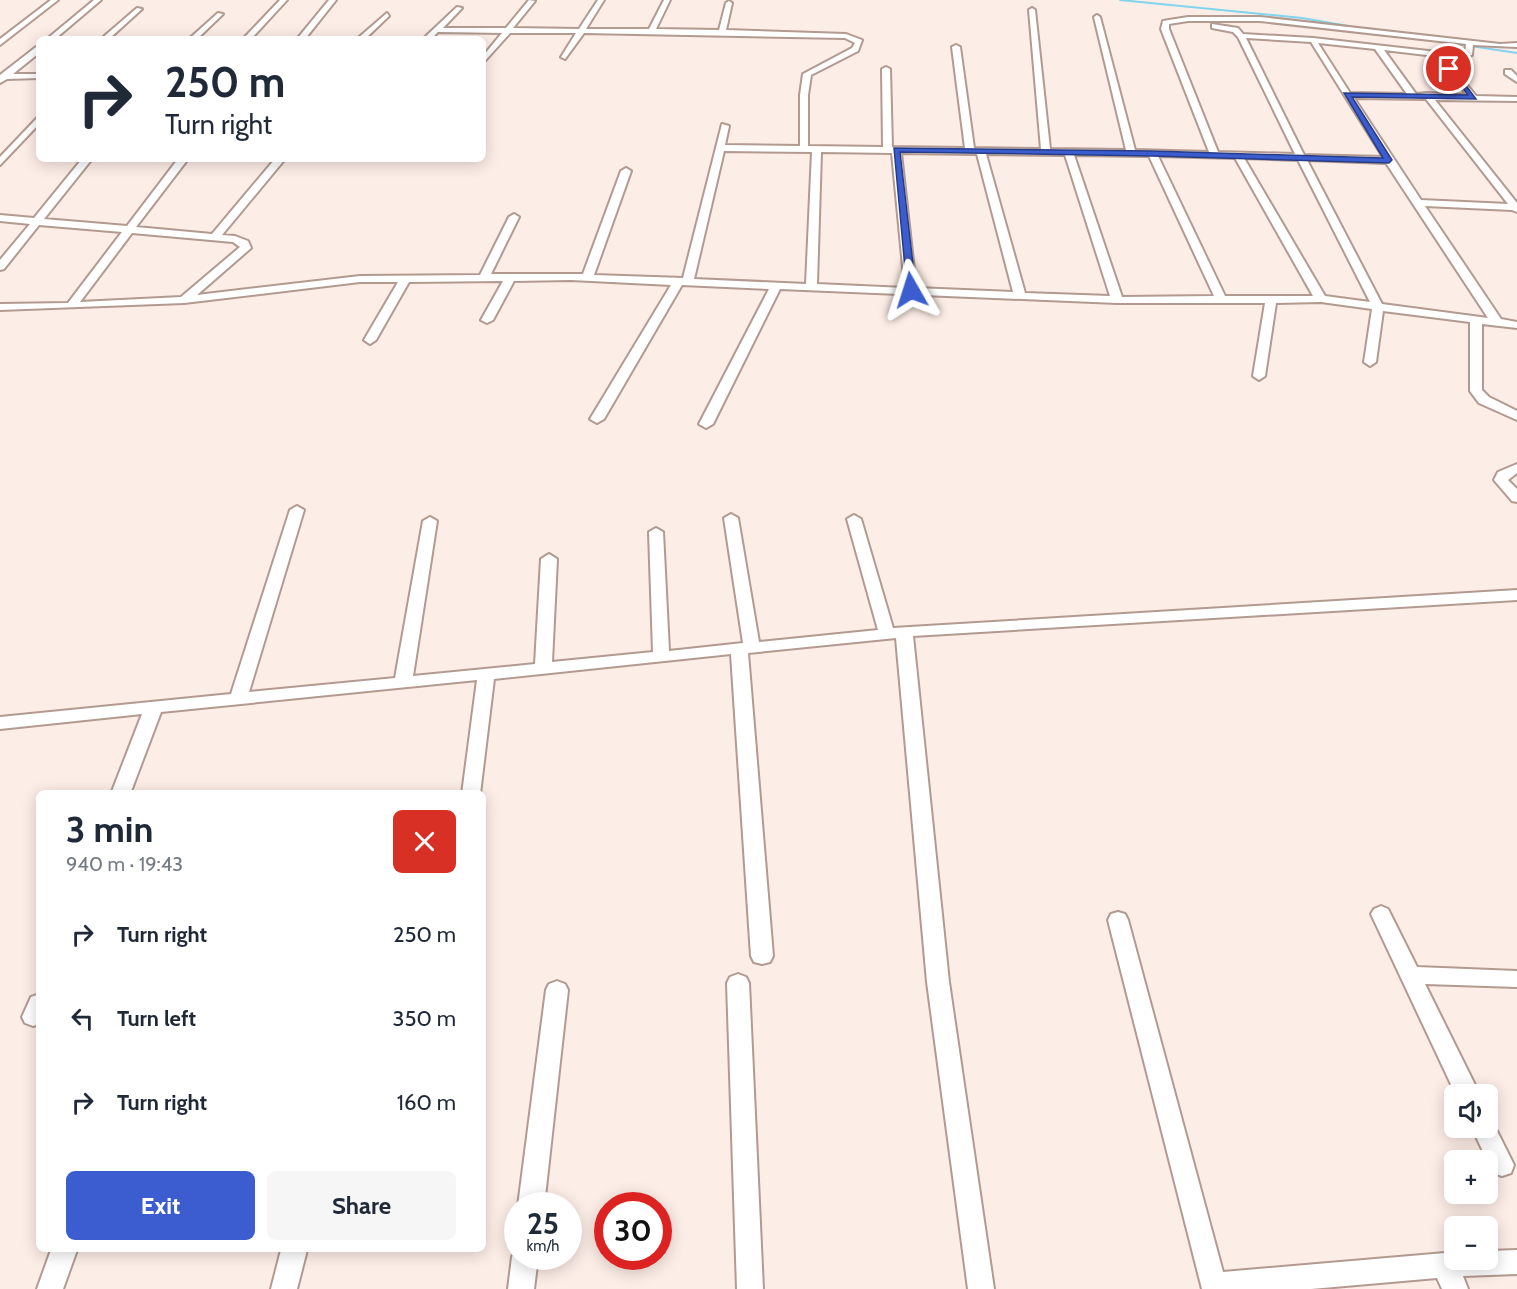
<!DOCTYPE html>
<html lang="en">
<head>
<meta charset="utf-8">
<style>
	:root { --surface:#fff; --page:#f6f6f7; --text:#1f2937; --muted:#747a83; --accent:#3c5dcf }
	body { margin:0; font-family:Cabin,sans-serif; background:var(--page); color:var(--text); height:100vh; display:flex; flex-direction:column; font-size:22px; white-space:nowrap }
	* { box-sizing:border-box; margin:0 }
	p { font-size:20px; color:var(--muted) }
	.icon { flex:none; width:33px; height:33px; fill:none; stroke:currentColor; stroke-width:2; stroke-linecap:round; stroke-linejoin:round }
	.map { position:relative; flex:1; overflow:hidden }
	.sheet { position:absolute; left:36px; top:790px; width:450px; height:462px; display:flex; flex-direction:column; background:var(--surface); border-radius:9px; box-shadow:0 3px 15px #0003 }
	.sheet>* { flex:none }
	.top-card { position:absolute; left:36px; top:36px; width:450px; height:126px; border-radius:9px; box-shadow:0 3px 15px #0003; background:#fff; color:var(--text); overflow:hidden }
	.buttons { position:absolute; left:1444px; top:1084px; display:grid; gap:12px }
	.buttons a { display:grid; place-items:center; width:54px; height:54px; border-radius:9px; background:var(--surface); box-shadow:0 3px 15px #0003; font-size:30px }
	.speed { position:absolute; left:504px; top:1192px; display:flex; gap:12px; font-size:30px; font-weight:700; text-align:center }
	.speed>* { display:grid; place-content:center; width:78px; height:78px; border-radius:50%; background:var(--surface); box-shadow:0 3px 15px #0003; line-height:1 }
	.speed small { font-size:15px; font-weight:400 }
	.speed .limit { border:9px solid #d22; background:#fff; color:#111 }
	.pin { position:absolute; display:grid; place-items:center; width:51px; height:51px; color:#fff; margin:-26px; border:3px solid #fff; border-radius:50%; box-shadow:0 2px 6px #0007 }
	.me { position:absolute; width:66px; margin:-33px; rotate:354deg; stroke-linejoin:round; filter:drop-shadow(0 0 4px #0008) }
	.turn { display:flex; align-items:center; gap:21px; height:126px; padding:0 30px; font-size:27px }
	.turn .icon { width:78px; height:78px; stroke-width:2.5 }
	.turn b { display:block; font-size:42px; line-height:51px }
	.round { display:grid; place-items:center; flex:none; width:63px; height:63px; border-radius:9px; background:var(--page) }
	.summary { display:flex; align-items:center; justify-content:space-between; height:102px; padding:0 30px }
	h1 { font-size:36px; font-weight:800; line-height:45px }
	.action { display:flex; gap:12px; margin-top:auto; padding:12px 30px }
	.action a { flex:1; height:69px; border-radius:9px; background:var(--accent); color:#fff; font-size:24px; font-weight:800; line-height:69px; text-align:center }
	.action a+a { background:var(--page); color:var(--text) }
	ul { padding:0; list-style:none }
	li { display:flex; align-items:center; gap:18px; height:84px; padding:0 30px }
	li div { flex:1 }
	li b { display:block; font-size:22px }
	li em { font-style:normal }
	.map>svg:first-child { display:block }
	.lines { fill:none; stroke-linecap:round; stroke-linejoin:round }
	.stream { stroke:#80d4ec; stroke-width:2 }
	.street-casing { stroke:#b29a90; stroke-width:4 }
	.street { fill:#fff; fill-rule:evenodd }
	.route { fill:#3c5dcf; stroke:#273c87; stroke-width:1.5 }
</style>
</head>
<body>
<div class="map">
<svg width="1517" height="1289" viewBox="0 0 1517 1289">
	<rect width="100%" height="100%" fill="#fdede7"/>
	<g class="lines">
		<g class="stream">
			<path d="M1120,0L1302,18L1383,32"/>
			<path d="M1425,39L1517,53"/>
		</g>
		<g class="street-casing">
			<g id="street">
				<path d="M51,0H58L0,45V39Z"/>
				<path d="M94,0H101L55,39H47Z"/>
				<path d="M280,0H287L251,39H243Z"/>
				<path d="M329,0H336L305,39H297Z"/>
				<path d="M529,0L535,1L513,28L579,29L598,0H604L586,29H649L664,0H670L656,29L719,30L726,3L729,1L732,3L726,30L846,34L862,40L858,51L811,75L808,95V146L883,147L882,69L886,67L890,69L892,147L965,148L952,47L956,45L960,47L974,148L1041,149L1029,10L1032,8L1035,10L1050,149L1126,150L1094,17L1097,15L1100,17L1135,150L1209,152L1161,29L1163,21L1188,17H1260L1500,44L1517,43V47L1473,45L1472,55L1455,58L1444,57L1476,96L1517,97V101L1435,100L1517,203V212L1512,210L1425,206L1501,319L1517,322V328L1482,324V390L1489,397L1517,411V420L1479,403L1470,391V322L1383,311L1376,362L1370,366L1364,362L1372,309L1321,302L1276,303L1265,376L1259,380L1253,376L1265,303H1117L780,289L713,424L706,428L699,424L769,289L682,285L604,419L597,423L590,419L671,285L571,280L514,281L493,320L487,323L481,320L503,281L409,282L376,340L370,344L364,340L398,282H360L184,303L0,310V304L68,303L122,232L39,225L4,269L0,270V260L30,224L0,221V215L34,218L82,159H92L44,219L127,226L178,159H188L136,227L212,234L275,159H285L222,235L235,236L248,241L251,248L197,295L360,276L480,275L509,217L514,214L519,217L491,274H583L621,171L626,168L631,171L594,275L683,278L722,124L729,126L725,145L800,146V95L803,74L852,48L855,43L845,38L584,33L565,59L561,57L576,33H510L483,63V56L502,33L438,32L431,39H423L457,7L462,8L443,28H506ZM1188,21H1260L1466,44L1465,52L1455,54L1313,38L1243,34L1238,28L1212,24V28L1233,32L1238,37L1295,154L1218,152L1169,29V24ZM1246,38L1311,42L1383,157L1304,155ZM1318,43L1375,49L1407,94L1350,93ZM1384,50L1435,56L1467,95L1427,93L1416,94ZM1354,98L1426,99L1508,204L1421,200ZM724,151L812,152L806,284L694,279ZM821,152L892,153L905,288L817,284ZM901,153L977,154L1013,292L916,288ZM986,154L1065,155L1110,296L1025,293ZM1074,155L1149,156L1214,296L1122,297ZM1158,156L1235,158L1313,296H1225ZM1244,158L1298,160L1370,302L1325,296ZM1307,160L1386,163L1488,318L1382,304ZM132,233L233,242L240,247L181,297L80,302Z"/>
				<path d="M137,8L142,9L109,39H101Z"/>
				<path d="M218,13L223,14L197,39H189Z"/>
				<path d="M387,13L389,16L365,39H357Z"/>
				<path d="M36,47H39V53L13,74H39V78L7,79L0,83V75Z"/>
				<path d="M1505,70H1511L1517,76V82L1505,74Z"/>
				<path d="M39,116V124L0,165V157Z"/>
				<path d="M1517,464V473L1508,480L1517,489V502L1512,501L1494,480L1498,472Z"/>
				<path d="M297,506L304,510L249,692L395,678L423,521L430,517L437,521L413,676L535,664L541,559L549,554L557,559L552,662L653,652L649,532L656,528L663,532L669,651L743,643L724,518L731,514L738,518L759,642L878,630L847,519L854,515L861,519L893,628L1517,590V600L913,636L949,982L994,1289H968L927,982L896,638L748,653L773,956L770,962L762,964L754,962L751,956L731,654L494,679L480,794H462L477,680L161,712L130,794H111L142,714L0,729V717L231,694L290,510Z"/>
				<path d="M1381,906L1388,909L1417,967L1517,971V987L1425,984L1480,1095H1456L1371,914L1374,909Z"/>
				<path d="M1118,912L1125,914L1128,920L1223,1272L1445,1253L1455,1252V1260H1488V1251L1517,1250V1274L1463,1276L1468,1289H1442L1437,1278L1311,1289H1202L1108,920L1111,914Z"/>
				<path d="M738,974L746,977L749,983L763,1289H737L727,983L730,977Z"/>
				<path d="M557,981L565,984L568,990L544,1206H518L546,990L549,984Z"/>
				<path d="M39,994V1024L33,1026L25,1023L22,1017L31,997Z"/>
				<path d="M1488,1119L1492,1121L1514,1165L1511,1173L1502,1176L1493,1173L1472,1128H1488Z"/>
				<path d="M516,1248L518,1257H538L534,1289H508L512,1257Z"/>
				<path d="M51,1250H77L63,1289H37Z"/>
				<path d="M281,1250H307L297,1289H271Z"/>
			</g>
		</g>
		<use href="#street" class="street"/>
	</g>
	<path class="route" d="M1447,67H1452L1476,99L1352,97L1392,160L1389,163L1152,156L900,152L916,290L911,293L907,290L894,148L1152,151L1383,158L1344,93L1468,95Z"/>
</svg>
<div class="buttons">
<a><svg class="icon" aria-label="sound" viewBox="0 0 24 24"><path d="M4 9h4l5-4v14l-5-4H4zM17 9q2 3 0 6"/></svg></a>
<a>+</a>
<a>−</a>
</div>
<div class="speed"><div>25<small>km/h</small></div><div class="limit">30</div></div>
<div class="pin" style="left:1449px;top:69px;background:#d93025"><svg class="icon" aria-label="arrive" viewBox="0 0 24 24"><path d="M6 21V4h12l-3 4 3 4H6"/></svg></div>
<svg class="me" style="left:911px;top:290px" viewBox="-20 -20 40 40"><path d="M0-17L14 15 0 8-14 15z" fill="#3c5dcf" stroke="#fff" stroke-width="4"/></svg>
<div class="top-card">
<div class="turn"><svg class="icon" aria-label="right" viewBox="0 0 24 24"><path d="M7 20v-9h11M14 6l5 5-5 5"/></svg><div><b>250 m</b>Turn right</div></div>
</div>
<section class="sheet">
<div class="summary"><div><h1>3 min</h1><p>940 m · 19:43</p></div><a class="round" style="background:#d93025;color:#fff"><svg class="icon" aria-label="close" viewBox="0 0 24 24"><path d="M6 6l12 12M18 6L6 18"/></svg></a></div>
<ul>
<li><svg class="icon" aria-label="right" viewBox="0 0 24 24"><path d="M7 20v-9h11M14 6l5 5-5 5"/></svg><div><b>Turn right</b></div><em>250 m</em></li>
<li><svg class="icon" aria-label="left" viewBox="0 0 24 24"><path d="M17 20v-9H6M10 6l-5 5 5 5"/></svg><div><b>Turn left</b></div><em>350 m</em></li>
<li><svg class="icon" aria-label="right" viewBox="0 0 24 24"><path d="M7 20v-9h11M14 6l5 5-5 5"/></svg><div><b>Turn right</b></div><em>160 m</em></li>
</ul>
<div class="action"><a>Exit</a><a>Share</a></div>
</section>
</div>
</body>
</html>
